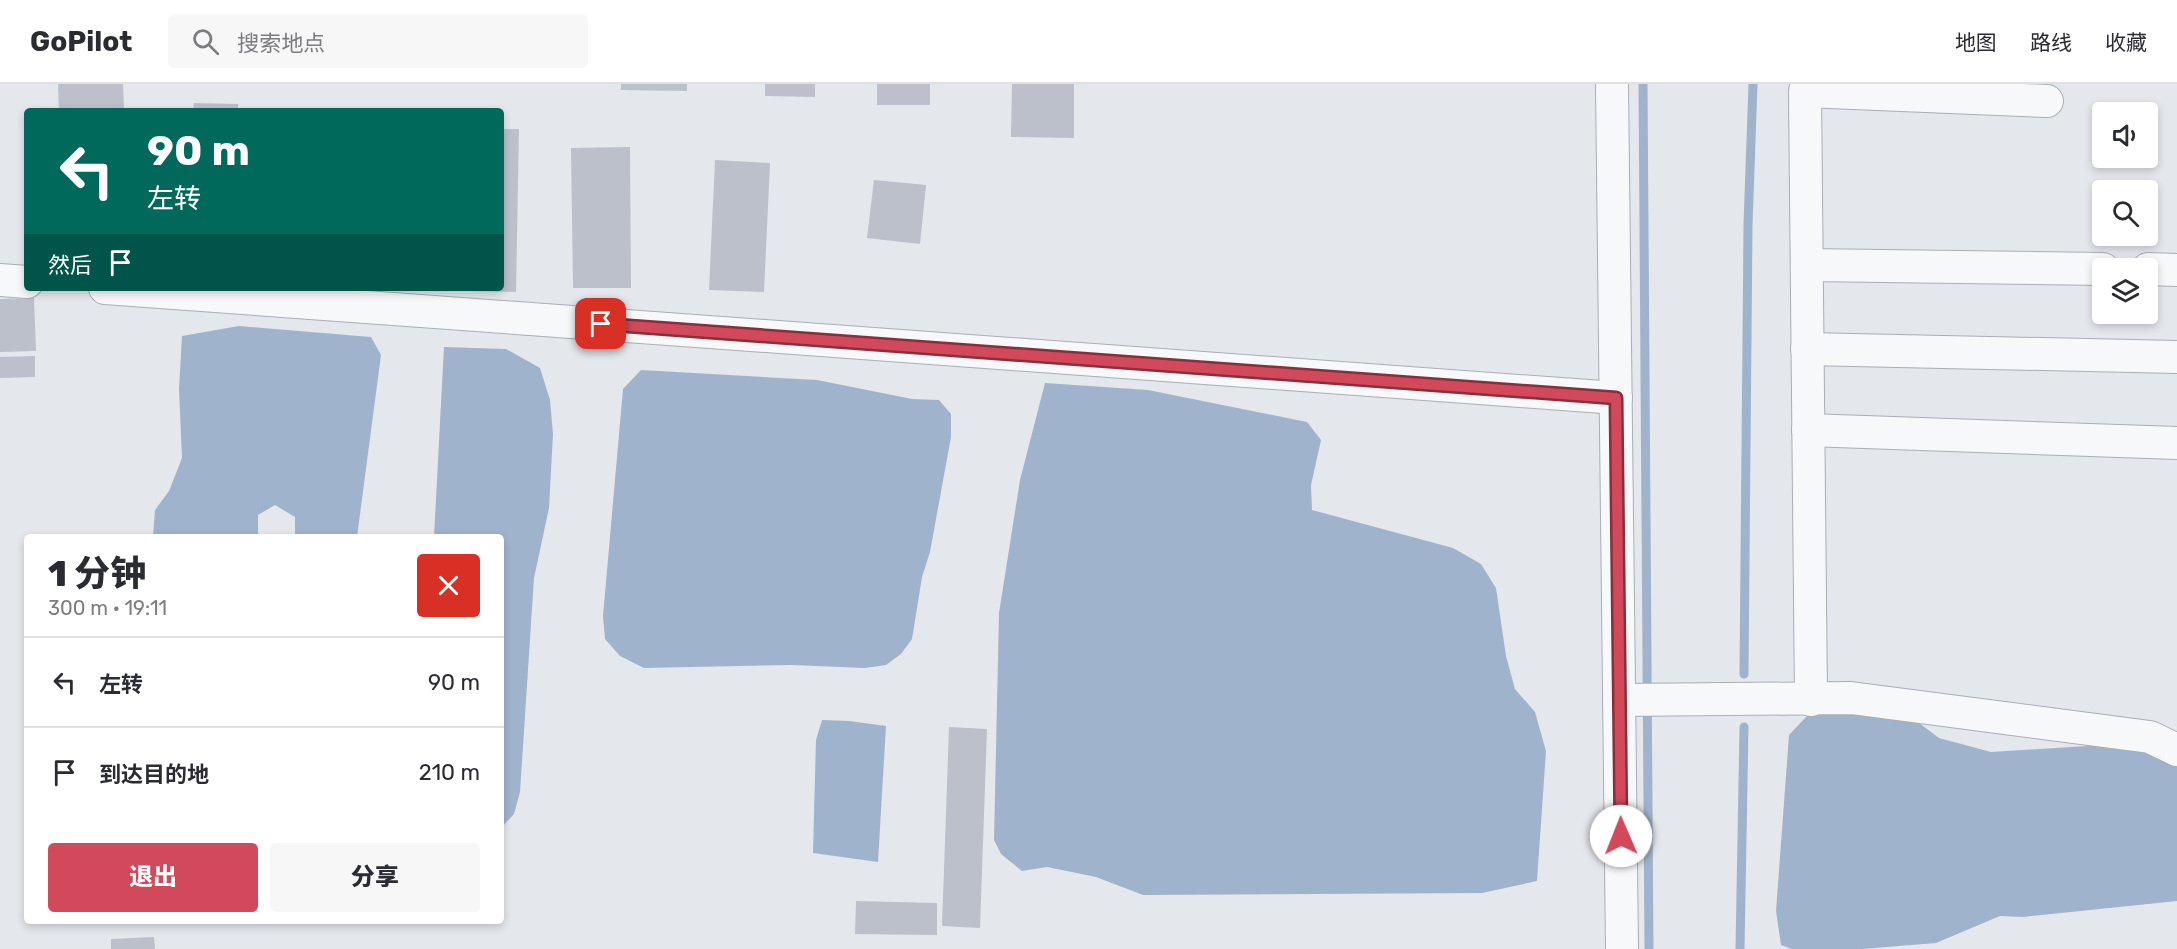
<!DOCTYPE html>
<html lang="zh">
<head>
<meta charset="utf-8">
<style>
	:root { --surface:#fff; --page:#f7f7f7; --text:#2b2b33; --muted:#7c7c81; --line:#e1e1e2; --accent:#d1495b }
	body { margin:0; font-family:Rubik,"Noto Sans SC",sans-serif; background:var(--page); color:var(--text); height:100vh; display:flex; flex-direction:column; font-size:22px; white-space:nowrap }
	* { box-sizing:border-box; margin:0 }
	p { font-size:20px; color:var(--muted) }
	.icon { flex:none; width:33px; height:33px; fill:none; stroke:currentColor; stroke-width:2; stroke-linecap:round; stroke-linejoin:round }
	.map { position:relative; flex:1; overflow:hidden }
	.drawer { position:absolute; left:24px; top:450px; width:480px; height:390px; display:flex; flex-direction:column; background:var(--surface); border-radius:6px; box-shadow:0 3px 9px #0003 }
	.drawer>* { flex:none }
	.top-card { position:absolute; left:24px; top:24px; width:480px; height:183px; border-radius:6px; box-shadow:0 3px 9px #0003; background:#00695c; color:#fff; overflow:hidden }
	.fabs { position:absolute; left:2092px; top:18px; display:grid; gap:12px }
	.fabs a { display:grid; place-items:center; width:66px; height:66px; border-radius:6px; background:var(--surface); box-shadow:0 3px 9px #0003; font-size:30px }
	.pin { position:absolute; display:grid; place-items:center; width:51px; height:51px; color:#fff; margin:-26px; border-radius:12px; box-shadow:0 3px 9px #0006 }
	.me { position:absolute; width:66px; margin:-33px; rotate:359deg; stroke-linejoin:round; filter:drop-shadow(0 0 4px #0008) }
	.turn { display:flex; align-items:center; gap:21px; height:126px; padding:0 24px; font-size:27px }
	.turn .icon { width:78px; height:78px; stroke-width:2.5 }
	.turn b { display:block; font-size:42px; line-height:51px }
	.then { display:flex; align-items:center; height:57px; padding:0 24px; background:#0003; gap:12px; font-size:22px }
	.round { display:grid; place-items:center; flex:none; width:63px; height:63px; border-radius:6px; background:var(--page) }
	.summary { display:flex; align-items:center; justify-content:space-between; height:102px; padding:0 24px }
	h1 { font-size:36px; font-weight:800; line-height:45px }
	.button { display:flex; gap:12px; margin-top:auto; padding:12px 24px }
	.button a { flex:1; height:69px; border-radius:6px; background:var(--accent); color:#fff; font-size:24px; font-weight:800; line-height:69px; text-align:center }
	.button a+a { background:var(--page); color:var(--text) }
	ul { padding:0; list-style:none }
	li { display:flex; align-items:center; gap:18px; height:90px; padding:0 24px; border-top:2px solid var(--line) }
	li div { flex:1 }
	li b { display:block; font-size:22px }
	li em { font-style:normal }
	header { display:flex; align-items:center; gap:36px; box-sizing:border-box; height:84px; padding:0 30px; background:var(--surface); border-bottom:2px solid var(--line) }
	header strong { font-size:28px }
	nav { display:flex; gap:33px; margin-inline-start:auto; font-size:21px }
	.search { width:420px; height:54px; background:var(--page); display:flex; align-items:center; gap:15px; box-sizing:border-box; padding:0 21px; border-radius:6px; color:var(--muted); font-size:22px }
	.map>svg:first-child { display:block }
	.water { fill:#9fb4cc }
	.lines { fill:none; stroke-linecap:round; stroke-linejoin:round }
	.stream { stroke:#9fb4cc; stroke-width:9 }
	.building { fill:#bbc0ca }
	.minor-casing { stroke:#a9aeb7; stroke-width:34 }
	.minor { stroke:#f7f8fa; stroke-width:32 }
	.route-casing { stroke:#882f3b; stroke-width:15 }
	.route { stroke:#d1495b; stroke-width:10 }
</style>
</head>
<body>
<header>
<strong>GoPilot</strong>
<div class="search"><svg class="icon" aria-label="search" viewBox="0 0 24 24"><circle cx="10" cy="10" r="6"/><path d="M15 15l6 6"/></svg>搜索地点</div>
<nav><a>地图</a><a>路线</a><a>收藏</a></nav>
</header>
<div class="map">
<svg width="2177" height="865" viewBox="0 0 2177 865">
	<rect width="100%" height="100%" fill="#e4e7ec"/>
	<g class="water">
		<path d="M239,242L371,253L381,271L357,453H295V433L275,421L258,431V453H153L155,426L169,407L182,374L179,305L182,252Z"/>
		<path d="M444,263L506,265L540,284L550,316L553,350L549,424L534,494L520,708L514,730L501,744V453H434Z"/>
		<path d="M641,286L817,296L912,315L939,316L951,330V353L930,468L922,493L912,555L901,570L886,581L865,584L792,581L644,584L620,572L605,555L603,532L623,305Z"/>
		<path d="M1045,299L1148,306L1307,338L1321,356L1311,401L1312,426L1453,464L1481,480L1496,504L1506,572L1515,605L1535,628L1546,667L1537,797L1482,809L1143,811L1096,793L1047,783L1022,787L1001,770L994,756L999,529L1020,396Z"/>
		<path d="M1824,625L1865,626L1919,639L1939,654L1991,668L2119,660L2177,677V817L2023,833L2000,832L1936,859L1862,865H1792L1781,861L1776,827L1789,651L1807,632Z"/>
		<path d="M822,636L849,637L886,642L878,778L813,769L816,656Z"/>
	</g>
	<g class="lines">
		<g class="stream">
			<path d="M1643,0L1649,865"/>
			<path d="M1744,590L1748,141L1753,0"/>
			<path d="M1740,865L1744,643"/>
		</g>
	</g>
	<g class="building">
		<path d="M58,0H123L124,27H59Z"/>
		<path d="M621,0H687V7L621,6Z"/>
		<path d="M765,0H815V13L765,12Z"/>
		<rect x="877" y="0" width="53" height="21"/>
		<path d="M1012,0H1074V54L1011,53Z"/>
		<path d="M194,19L238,20V27H193Z"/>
		<path d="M501,45H519L516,208L471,207V204H501Z"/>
		<path d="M630,63L631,204H573L571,64Z"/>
		<path d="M715,76L770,79L764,208L709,206Z"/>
		<path d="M874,96L926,101L920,160L867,154Z"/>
		<path d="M34,214L36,267L0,268V215Z"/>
		<path d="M35,272V293L0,294V273Z"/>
		<path d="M949,643L987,645L980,844L942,842Z"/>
		<path d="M856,817L937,819V851L855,850Z"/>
		<path d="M154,853L155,865H111V855Z"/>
	</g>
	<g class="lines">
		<g class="minor-casing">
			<g id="minor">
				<path d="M1612,0L1622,865"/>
				<path d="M1807,181L2103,185"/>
				<path d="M2148,185L2177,186"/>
				<path d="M0,196L27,198"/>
				<path d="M105,204L1616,314"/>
				<path d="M1807,265L2177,273"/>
				<path d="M1808,346L2177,359"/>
				<path d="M1619,616L1851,614L2150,653L2177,666"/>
				<path d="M1811,616L1805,7L2047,17"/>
			</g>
		</g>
		<use href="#minor" class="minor"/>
	</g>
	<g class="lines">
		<g class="route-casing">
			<path id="route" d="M601,240L1616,314L1621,752"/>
		</g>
		<use href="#route" class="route"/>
	</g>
</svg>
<div class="fabs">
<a><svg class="icon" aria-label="sound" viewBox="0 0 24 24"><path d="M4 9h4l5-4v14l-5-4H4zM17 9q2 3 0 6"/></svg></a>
<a><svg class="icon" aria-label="search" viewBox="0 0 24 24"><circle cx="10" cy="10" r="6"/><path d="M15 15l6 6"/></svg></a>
<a><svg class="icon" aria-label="layers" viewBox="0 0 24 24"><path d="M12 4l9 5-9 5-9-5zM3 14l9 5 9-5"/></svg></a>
</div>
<div class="pin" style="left:601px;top:240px;background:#d93025"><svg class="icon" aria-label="arrive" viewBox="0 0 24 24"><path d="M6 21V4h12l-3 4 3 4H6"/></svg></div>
<svg class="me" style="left:1621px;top:752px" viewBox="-20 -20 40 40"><circle r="19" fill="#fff"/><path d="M0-13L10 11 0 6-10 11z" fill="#d1495b"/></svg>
<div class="top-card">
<div class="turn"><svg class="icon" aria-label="left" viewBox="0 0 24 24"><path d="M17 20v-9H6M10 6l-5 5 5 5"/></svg><div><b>90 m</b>左转</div></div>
<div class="then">然后<svg class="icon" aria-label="arrive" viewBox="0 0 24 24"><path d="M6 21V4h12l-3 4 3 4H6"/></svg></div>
</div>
<section class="drawer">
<div class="summary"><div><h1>1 分钟</h1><p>300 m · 19:11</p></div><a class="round" style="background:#d93025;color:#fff"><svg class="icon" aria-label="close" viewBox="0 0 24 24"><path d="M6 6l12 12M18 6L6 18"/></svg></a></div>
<ul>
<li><svg class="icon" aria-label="left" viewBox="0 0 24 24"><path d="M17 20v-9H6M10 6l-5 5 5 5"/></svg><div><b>左转</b></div><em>90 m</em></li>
<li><svg class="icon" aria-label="arrive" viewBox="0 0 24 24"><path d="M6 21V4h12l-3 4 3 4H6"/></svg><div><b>到达目的地</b></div><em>210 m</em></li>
</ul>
<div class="button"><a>退出</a><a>分享</a></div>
</section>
</div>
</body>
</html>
